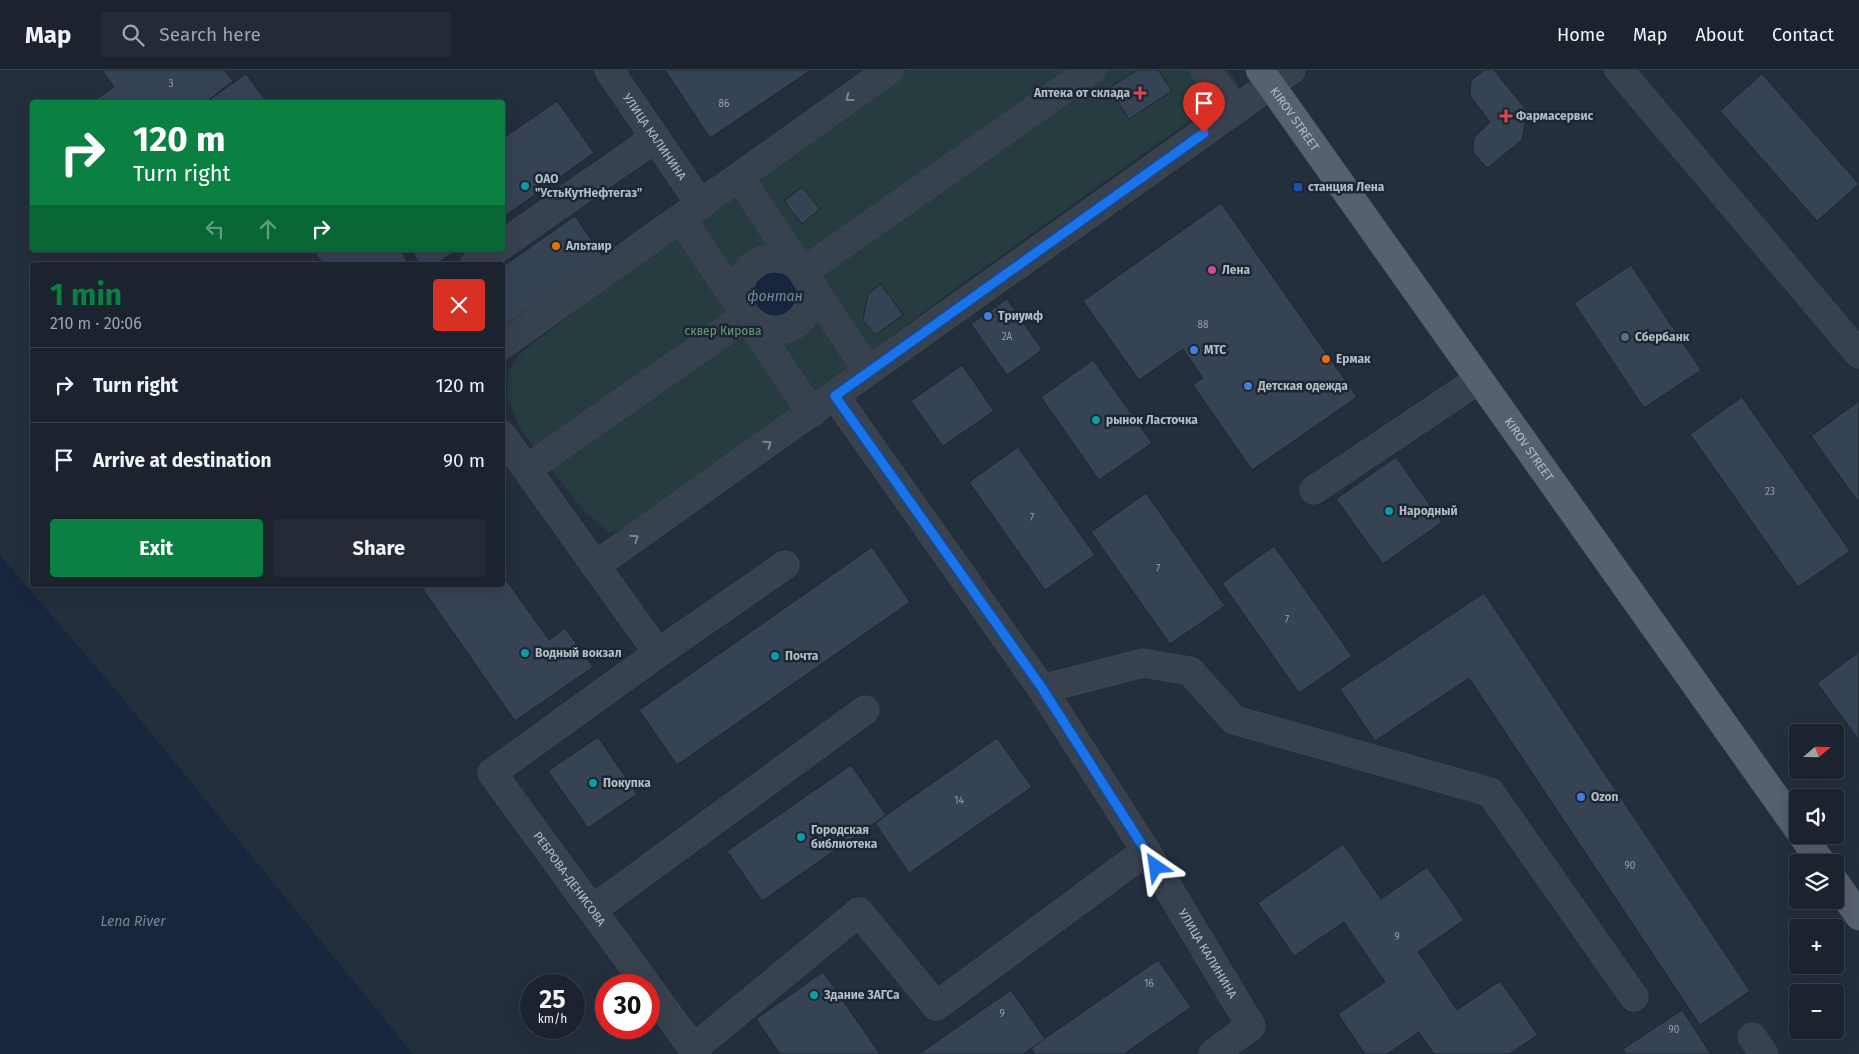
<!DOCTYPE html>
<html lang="en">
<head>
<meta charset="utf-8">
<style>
	:root { --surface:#1b232e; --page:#242b36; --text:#f1f3f6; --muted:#a0a4aa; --line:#39404a; --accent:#0b8043 }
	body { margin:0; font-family:"Fira Sans",sans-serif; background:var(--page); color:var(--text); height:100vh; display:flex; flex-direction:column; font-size:19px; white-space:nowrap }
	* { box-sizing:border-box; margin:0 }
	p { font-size:16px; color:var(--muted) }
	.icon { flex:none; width:28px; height:28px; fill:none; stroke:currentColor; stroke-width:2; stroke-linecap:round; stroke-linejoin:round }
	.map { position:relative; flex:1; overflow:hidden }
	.drawer { position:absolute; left:30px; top:192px; width:475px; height:325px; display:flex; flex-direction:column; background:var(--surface); border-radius:5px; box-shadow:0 5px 20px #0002,0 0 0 1px var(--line) }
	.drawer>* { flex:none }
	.top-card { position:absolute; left:30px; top:30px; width:475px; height:152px; border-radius:5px; box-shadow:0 5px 20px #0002,0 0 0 1px var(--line); background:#0b8043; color:#fff; overflow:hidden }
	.needle { width:32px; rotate:70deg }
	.buttons { position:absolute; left:1789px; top:654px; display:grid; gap:10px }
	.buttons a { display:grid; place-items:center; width:55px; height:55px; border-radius:5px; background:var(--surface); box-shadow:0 5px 20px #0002,0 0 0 1px var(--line); font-size:25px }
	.speed { position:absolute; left:520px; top:904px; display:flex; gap:10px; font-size:25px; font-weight:700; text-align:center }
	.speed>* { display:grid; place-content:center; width:65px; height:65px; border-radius:50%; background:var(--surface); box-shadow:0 5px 20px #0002,0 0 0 1px var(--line); line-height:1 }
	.speed small { font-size:12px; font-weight:400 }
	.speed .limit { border:8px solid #d22; background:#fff; color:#111 }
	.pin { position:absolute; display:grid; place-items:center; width:42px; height:42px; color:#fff; margin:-51px -21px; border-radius:50% 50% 50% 0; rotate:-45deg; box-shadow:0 0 5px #0007 }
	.pin .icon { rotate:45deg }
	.me { position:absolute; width:55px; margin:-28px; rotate:328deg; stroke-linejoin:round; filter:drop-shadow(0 0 4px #0008) }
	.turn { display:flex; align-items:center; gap:18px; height:105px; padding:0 20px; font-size:22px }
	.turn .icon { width:65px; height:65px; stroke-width:2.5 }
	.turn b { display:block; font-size:35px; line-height:42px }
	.lanes { display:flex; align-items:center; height:48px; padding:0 20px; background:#0003; justify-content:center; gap:25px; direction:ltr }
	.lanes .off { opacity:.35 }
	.round { display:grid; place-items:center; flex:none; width:52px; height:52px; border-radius:5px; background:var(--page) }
	.headline { display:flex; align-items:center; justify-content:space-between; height:85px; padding:0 20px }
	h1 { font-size:30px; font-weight:700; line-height:38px; color:var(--accent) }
	.action { display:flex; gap:10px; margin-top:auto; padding:10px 20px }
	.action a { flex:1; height:58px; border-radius:5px; background:var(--accent); color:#fff; font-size:20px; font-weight:700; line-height:58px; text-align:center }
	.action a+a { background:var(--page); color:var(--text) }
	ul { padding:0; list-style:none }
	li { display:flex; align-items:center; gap:15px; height:75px; padding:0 20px; border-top:1px solid var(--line) }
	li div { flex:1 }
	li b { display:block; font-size:19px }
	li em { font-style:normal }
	header { display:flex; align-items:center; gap:30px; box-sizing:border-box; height:70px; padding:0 25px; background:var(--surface); border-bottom:1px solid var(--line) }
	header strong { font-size:24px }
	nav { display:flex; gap:28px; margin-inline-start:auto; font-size:18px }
	.search { width:350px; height:45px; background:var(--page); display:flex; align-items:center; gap:12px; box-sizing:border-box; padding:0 18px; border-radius:5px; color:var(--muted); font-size:19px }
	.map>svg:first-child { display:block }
	.green { fill:#263c3f }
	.water { fill:#17263c }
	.building { fill:#364354; stroke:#1f2835 }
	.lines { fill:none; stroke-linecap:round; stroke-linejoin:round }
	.minor-casing { stroke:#414a57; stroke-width:29 }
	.major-casing { stroke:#414a57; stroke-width:29 }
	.minor { stroke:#38414e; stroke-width:28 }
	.major { stroke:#56606e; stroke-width:28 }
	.oneway { stroke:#7c8592 }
	.route-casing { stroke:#114b97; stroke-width:12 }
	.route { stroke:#1a73e8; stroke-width:9 }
	.health-dot { fill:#e0444e; stroke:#1d2633; stroke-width:2 }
	.culture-dot { fill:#0f9aa8; stroke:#1d2633; stroke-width:2 }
	.transit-dot { fill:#1a4fb4; stroke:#1d2633; stroke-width:2 }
	.food-dot { fill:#e8710a; stroke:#1d2633; stroke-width:2 }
	.hotel-dot { fill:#d1479c; stroke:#1d2633; stroke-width:2 }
	.shop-dot { fill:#3f7fe0; stroke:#1d2633; stroke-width:2 }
	.service-dot { fill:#5c6f8a; stroke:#1d2633; stroke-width:2 }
	.labels { text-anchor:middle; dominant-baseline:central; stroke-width:5; stroke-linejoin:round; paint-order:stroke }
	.number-label { font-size:10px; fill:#929caa }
	.poi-label { font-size:12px; font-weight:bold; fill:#b4bcc9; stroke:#1d2633; text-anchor:start }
	.street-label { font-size:12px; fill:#b4bcc9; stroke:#1d2633 }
	.park-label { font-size:12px; fill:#6b9a76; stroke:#1d2633 }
	.water-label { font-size:14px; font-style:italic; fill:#6d86a8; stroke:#1d2633 }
</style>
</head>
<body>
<header>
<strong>Map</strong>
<div class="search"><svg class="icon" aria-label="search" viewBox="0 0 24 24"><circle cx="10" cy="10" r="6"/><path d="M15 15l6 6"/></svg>Search here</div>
<nav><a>Home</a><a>Map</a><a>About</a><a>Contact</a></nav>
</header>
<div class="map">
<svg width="1859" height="984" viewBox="0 0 1859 984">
	<rect width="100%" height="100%" fill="#242f3e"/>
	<path class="green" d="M907,0H1228L1239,15L957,217L635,459L609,462L583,440L520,359L507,326L509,301L518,285L674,166Z"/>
	<g class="water">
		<circle cx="775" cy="226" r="27"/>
		<path d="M0,485L119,624L413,984H0Z"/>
	</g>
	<g class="building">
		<path d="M102,0H224L233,11L206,32H95L94,31L114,17Z"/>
		<path d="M665,0H811L710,68Z"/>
		<path d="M1137,0H1158L1172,21L1129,49L1109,18Z"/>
		<path d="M1484,0H1494L1527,41L1522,70L1487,98L1473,82L1474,68L1490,52L1470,26L1471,11Z"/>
		<path d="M246,4L267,32H206Z"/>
		<path d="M1762,4L1859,114L1817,151L1720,41Z"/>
		<path d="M557,31L594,83L502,148V69Z"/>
		<path d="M802,117L820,139L802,154L784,131Z"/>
		<path d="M1221,133L1357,327L1252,400L1193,315L1203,308L1183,279L1139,310L1083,231Z"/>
		<path d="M575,146L603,187L502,257V197Z"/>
		<path d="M313,180H400L407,190L400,195H324Z"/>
		<path d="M411,180H457L435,195H421Z"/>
		<path d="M1631,195L1701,300L1644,338L1574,233Z"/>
		<path d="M881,214L903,245L875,265L863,250L868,224Z"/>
		<path d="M1007,229L1042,280L1007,305L971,254Z"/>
		<path d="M1093,290L1152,373L1099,410L1041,327Z"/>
		<path d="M962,295L994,341L943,376L911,331Z"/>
		<path d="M1742,327L1850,481L1798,517L1690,364Z"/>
		<path d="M1859,331V433L1811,366Z"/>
		<path d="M1018,377L1095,485L1045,520L969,412Z"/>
		<path d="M1396,387L1442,452L1383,494L1336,429Z"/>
		<path d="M1146,423L1225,536L1170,574L1091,462Z"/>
		<path d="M1274,476L1352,586L1299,623L1222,513Z"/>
		<path d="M872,477L910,532L677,695L639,640Z"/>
		<path d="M502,504L549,570L565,558L593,597L515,651L420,515H502Z"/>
		<path d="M1484,523L1750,921L1700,955L1469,608L1375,671L1340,619Z"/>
		<path d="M1859,582V670L1817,613Z"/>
		<path d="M598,667L637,724L588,758L548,701Z"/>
		<path d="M997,668L1032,717L909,803L875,753Z"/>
		<path d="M851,695L886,745L762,831L727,781Z"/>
		<path d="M1343,774L1381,829L1427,797L1464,850L1418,882L1457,940L1500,911L1538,965L1509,984H1434L1419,962L1387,984H1365L1338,944L1385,912L1344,852L1294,886L1258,833Z"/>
		<path d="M1158,890L1191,937L1124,984H1035L1031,978Z"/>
		<path d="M823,902L880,984H780L756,949Z"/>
		<path d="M1011,920L1045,969L1023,984H919Z"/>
		<path d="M1682,940L1711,984H1626L1623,979Z"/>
	</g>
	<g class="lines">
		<g class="minor-casing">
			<g id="minor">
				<path id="s1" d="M609,0L701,135"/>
				<path d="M1205,0L1236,40"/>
				<path d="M1619,0L1859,284"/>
				<path d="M739,107L868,301"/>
				<path d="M681,149L812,343"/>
				<path d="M502,175L655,68"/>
				<circle cx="775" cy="224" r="36"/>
				<path d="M474,195L495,180"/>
				<path d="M803,202L1091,0"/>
				<path d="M502,275L889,0"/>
				<path id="s2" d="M835,326L1042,619L1146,781L1251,956L1213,984"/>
				<path id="s3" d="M502,365L658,583L492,703L647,915"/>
				<path d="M527,399L746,246"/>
				<path d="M1314,420L1478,310"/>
				<path d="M595,496L1291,0"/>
				<path d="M658,583L785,495"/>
				<path d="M1042,619L1143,593L1190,601L1234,650L1490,722L1634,927"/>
				<path d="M592,840L865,640"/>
				<path d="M649,918L697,984"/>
				<path d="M1752,967L1764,984"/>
				<path d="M693,979L859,842L936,936L1146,781"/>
			</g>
		</g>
		<g class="major-casing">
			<g id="major">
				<path id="s4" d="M1260,0L1798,759"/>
				<path d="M1802,765L1821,792"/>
				<path d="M1835,812L1859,846"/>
			</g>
		</g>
		<use href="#minor" class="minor"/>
		<use href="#major" class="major"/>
	</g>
	<defs><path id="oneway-chevron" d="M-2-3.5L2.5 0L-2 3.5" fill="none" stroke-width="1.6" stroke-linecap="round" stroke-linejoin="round" transform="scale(1.25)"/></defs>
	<g class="oneway">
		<use href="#oneway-chevron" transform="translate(849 28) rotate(144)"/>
		<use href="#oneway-chevron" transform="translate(768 374) rotate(-35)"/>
		<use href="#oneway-chevron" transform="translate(635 468) rotate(-35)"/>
	</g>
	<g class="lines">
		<g class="route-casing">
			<path id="route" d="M1156,797L1042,618L835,326L1204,63"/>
		</g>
		<use href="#route" class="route"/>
	</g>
	<g class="health-dot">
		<path d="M1137.5 15.5h5v5h5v5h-5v5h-5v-5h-5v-5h5z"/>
		<path d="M1503.5 38.5h5v5h5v5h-5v5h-5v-5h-5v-5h5z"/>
	</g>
	<g class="culture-dot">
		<circle cx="525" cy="116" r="5"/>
		<circle cx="1096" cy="350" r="5"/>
		<circle cx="1389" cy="441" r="5"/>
		<circle cx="525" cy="583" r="5"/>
		<circle cx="775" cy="586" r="5"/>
		<circle cx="593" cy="713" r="5"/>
		<circle cx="801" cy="767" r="5"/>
		<circle cx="814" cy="925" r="5"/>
	</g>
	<rect class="transit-dot" x="1293" y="112" width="10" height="10" rx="2.5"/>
	<g class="food-dot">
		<circle cx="556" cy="176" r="5"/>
		<circle cx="1326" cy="289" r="5"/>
	</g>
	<circle class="hotel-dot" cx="1212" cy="200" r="5"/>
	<g class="shop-dot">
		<circle cx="988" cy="246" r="5"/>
		<circle cx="1194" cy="280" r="5"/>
		<circle cx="1248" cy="316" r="5"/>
		<circle cx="1581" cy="727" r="5"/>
	</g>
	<circle class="service-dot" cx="1625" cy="267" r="5"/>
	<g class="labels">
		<g class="number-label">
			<text x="171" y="14">3</text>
			<text x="724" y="34">86</text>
			<text x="1203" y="255">88</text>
			<text x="1007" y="267">2А</text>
			<text x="1770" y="422">23</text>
			<text x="1032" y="448">7</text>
			<text x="1158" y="499">7</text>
			<text x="1287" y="550">7</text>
			<text x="959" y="731">14</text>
			<text x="1630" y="796">90</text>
			<text x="1397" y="867">9</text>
			<text x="1149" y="914">16</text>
			<text x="1002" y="944">9</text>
			<text x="1674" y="960">90</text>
		</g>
		<g class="poi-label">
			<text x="1130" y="23" text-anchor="end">Аптека от склада</text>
			<text x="1516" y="46">Фармасервис</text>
			<text x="535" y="109">ОАО<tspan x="535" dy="14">"УстьКутНефтегаз"</tspan></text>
			<text x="1308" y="117">станция Лена</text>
			<text x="566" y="176">Альтаир</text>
			<text x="1222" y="200">Лена</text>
			<text x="998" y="246">Триумф</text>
			<text x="1635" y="267">Сбербанк</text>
			<text x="1204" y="280">МТС</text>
			<text x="1336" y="289">Ермак</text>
			<text x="1258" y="316">Детская одежда</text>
			<text x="1106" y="350">рынок Ласточка</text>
			<text x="1399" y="441">Народный</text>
			<text x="535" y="583">Водный вокзал</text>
			<text x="785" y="586">Почта</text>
			<text x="603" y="713">Покупка</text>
			<text x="1591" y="727">Ozon</text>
			<text x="811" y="760">Городская<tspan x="811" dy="14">библиотека</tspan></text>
			<text x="824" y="925">Здание ЗАГСа</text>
		</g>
		<g class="street-label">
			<text stroke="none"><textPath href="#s4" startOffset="60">KIROV STREET</textPath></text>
			<text stroke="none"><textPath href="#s1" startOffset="81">УЛИЦА КАЛИНИНА</textPath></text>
			<text stroke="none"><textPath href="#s4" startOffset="465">KIROV STREET</textPath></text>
			<text stroke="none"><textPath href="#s3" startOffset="604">РЕБРОВА-ДЕНИСОВА</textPath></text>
			<text stroke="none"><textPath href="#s2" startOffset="671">УЛИЦА КАЛИНИНА</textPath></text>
		</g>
		<g class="park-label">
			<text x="723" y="261">сквер Кирова</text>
		</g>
		<g class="water-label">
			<text x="775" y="226">фонтан</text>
			<text x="133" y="851">Lena River</text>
		</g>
	</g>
</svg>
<div class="buttons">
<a><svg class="needle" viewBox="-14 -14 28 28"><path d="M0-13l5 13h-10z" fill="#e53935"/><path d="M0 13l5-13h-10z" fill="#a0a4aa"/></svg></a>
<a><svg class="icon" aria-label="sound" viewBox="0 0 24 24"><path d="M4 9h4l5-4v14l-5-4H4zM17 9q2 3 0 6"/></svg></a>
<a><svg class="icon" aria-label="layers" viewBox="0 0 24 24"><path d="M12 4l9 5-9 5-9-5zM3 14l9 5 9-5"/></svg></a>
<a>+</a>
<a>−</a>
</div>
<div class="speed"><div>25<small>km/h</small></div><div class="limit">30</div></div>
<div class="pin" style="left:1204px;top:63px;background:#d93025"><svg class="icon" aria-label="arrive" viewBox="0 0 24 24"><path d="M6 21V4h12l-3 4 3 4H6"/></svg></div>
<svg class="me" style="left:1156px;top:797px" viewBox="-20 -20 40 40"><path d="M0-17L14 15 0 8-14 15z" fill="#1a73e8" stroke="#fff" stroke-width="4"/></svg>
<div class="top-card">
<div class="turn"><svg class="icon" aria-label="right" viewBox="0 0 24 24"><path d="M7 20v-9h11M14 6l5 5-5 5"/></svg><div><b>120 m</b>Turn right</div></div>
<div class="lanes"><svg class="icon off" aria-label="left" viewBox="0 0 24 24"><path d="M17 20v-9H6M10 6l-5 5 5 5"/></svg><svg class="icon off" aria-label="ahead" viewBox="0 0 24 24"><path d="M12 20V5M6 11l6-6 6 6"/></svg><svg class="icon" aria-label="right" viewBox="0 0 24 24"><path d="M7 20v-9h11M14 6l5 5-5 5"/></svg></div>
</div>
<section class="drawer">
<div class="headline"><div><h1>1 min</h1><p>210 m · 20:06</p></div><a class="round" style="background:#d93025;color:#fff"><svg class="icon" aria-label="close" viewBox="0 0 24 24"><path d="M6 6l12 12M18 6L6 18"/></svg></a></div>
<ul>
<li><svg class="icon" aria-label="right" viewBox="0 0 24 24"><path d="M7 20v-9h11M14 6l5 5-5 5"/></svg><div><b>Turn right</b></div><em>120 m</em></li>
<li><svg class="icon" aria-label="arrive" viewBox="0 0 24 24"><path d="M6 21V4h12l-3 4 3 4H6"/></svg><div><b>Arrive at destination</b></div><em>90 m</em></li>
</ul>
<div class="action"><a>Exit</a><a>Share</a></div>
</section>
</div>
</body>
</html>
